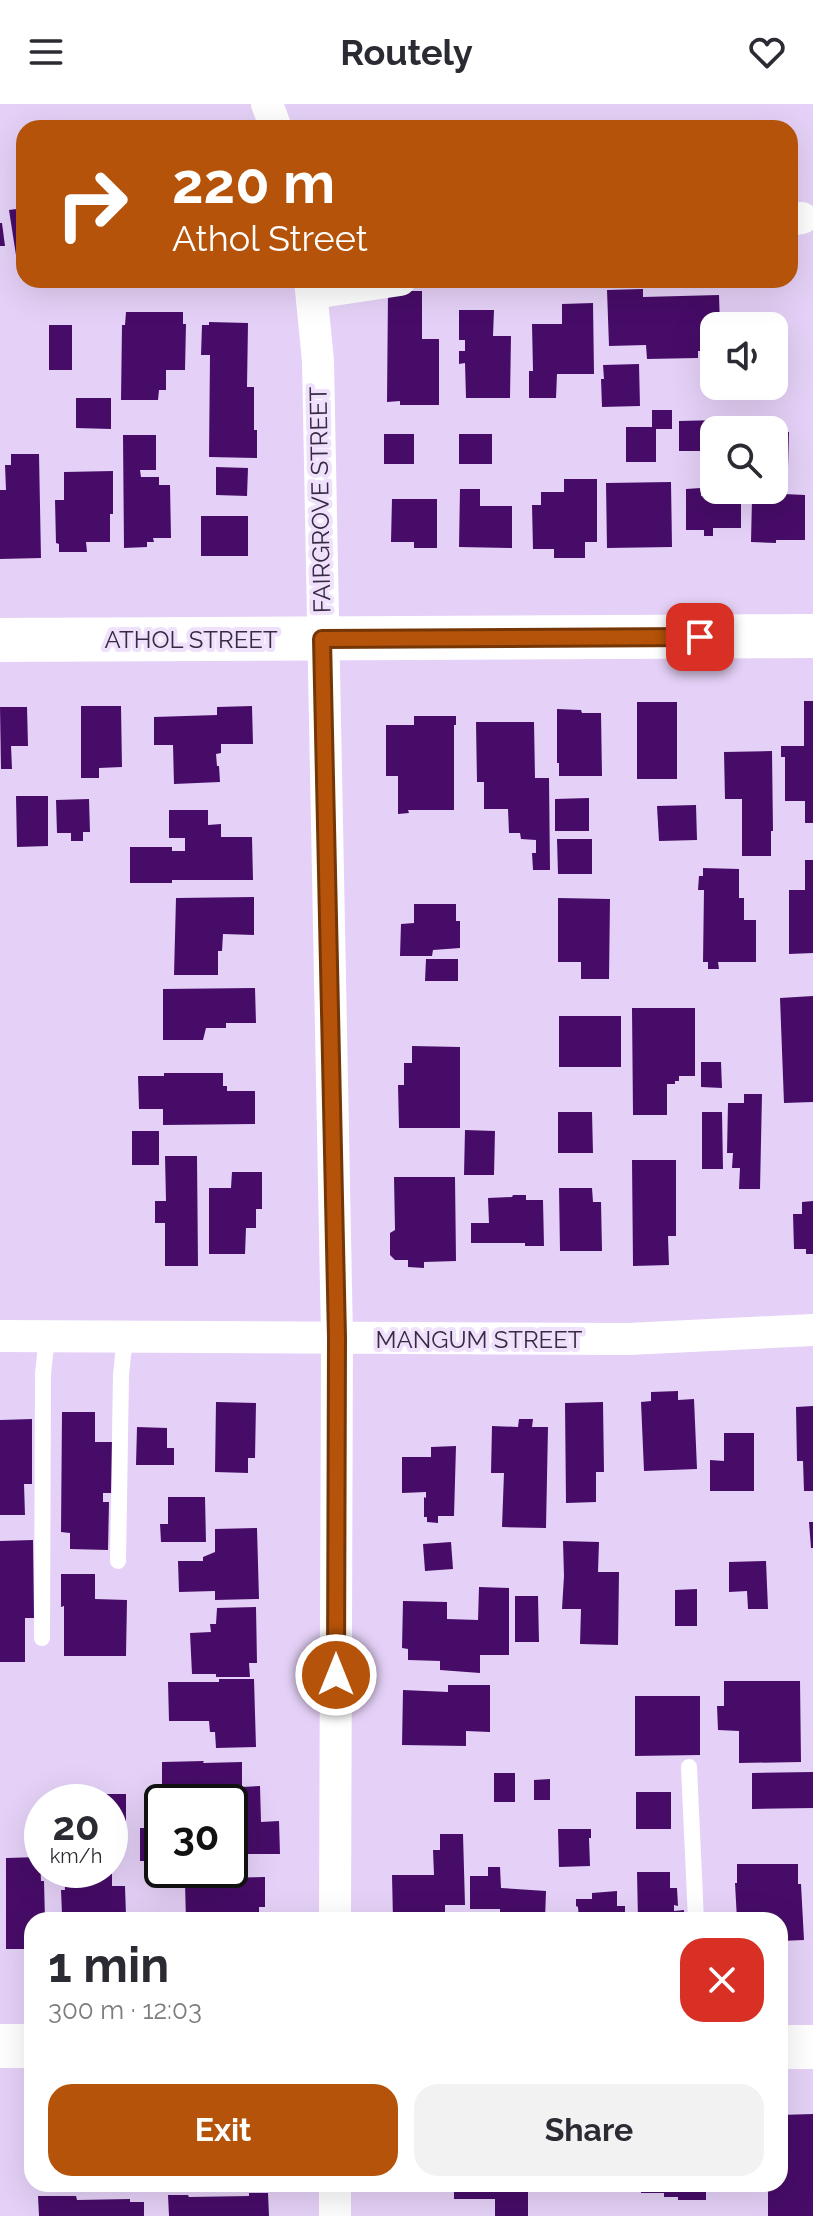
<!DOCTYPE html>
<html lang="en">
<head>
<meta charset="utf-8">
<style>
	:root { --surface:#fff; --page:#f2f2f3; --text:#2b2b33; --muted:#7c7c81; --accent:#b45309 }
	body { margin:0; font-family:Raleway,sans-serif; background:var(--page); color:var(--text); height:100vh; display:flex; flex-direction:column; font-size:30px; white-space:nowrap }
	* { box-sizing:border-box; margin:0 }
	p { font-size:26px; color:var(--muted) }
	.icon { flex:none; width:44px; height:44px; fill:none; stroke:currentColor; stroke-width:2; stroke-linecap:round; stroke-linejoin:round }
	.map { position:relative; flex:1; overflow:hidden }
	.drawer { position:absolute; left:24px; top:1808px; width:764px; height:280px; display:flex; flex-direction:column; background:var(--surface); border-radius:24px; box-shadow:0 8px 32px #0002 }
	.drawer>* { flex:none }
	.top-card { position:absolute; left:16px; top:16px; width:782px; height:168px; border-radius:24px; box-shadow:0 8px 32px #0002; background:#b45309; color:#fff; overflow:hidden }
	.fabs { position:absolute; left:700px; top:208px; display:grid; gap:16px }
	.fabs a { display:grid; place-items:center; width:88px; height:88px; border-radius:16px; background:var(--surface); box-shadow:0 8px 32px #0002; font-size:40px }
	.speed { position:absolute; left:24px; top:1680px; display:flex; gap:16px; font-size:40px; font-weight:700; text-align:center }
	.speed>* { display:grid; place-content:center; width:104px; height:104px; border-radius:50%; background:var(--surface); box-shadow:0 8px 32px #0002; line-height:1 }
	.speed small { font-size:20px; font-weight:400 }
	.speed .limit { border:4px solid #111; border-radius:12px; background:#fff; color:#111 }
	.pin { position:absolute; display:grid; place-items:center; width:68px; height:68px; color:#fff; margin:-34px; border-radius:16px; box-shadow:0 4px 12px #0006 }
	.me { position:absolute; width:88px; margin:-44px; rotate:0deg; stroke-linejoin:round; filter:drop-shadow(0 0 6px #0008) }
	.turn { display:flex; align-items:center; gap:28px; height:168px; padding:0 24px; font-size:36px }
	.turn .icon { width:104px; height:104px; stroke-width:2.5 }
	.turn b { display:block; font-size:56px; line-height:68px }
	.round { display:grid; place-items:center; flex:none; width:84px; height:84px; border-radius:24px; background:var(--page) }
	.head { display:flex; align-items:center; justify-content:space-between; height:136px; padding:0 24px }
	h1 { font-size:48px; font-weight:700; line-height:60px }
	.action { display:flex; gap:16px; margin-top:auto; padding:16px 24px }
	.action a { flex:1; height:92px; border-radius:24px; background:var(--accent); color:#fff; font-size:32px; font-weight:700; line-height:92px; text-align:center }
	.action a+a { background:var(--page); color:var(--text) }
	header { display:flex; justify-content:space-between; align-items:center; height:104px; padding:0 24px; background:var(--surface); font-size:36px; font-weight:700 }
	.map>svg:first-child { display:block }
	.building { fill:#470c68 }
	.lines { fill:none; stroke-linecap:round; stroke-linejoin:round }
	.lane { stroke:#fff; stroke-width:16 }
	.street { stroke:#fff; stroke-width:32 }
	.secondary { stroke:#fff; stroke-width:44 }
	.route-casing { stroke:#753606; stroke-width:20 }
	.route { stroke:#b45309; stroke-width:14 }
	.labels { text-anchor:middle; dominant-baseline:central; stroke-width:8; stroke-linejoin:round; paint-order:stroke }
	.street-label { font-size:24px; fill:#382a43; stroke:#efe1fb }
</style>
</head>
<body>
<header><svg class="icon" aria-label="menu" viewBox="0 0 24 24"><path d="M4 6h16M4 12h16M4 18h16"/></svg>Routely<svg class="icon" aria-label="heart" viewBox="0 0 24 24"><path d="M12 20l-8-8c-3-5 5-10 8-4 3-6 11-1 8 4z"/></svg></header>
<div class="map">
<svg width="813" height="2112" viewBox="0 0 813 2112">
	<rect width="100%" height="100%" fill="#e5d1f7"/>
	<g class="building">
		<path d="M24,104V163L18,164L9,106Z"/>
		<path d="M0,119H2L5,142H0Z"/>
		<path d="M643,185V193L719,191L720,222H714V247H698V254L647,255L646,241L609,242L607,186Z"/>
		<path d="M388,187H422V235H439V301H400V297L387,298Z"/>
		<path d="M593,199L594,270H557L556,294H529V267H533L532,220H562V200Z"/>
		<path d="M459,206H494L493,232H511L510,294H466L465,259L459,260V247H465V236H459Z"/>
		<path d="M126,208H183V220H186L185,266H166V286H159L158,296H121L122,221H125Z"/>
		<path d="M209,218L248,219L247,283H254V326H257V354L209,353L210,251H201L202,221H209Z"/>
		<rect x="49" y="221" width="23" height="45"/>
		<path d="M639,260L640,302L602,303L601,275H604L603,261Z"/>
		<path d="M76,294H111V325L76,324Z"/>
		<path d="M652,306H672V325H656V358H626V323H652Z"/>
		<path d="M720,316V326H714V347H679V317Z"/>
		<path d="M774,327L789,328L788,363H785L784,390L805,391V436H776V439L751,438L752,395H754V386H774Z"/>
		<rect x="384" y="330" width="30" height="30"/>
		<rect x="459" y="330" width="33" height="30"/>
		<path d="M123,331H156V366H140L141,373H159V381H170L171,434H153L154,438H147V443L124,444Z"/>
		<path d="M11,350H39L41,454L0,455V386H6L5,361H11Z"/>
		<path d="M216,363L248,364L247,392L216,391Z"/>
		<path d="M113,367V410H110V438H86L87,448H59V440L56,439L55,396H64V368Z"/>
		<path d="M564,375H597V438H585V454H554V445H533L532,401H541V388H564Z"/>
		<path d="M671,378L672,443L607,444L606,379Z"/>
		<path d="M701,384V392H741V424H713V432H704V426H686V385Z"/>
		<path d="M460,385H480V402H512V444L459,443Z"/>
		<path d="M392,395H437V444H414V438H391Z"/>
		<rect x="201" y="412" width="47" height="40"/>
		<path d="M804,597H813V719H805V697H785V653H781V642H804Z"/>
		<rect x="637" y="598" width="40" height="77"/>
		<path d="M81,602H121L122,663L99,664V674H81Z"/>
		<path d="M252,602L253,640H221V649L216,650L217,662H219L220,678L174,680L173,641H154V613L217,611V603Z"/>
		<path d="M0,603H27L28,642H11L12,665H1Z"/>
		<path d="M557,605L581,606L582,609H601L602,672H559V659H557Z"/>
		<path d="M414,612H456V621H454V706H408L409,709L398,710V672H386V621H414Z"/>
		<path d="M476,618H534L535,674H549L550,766H533L532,749H536V736L521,735L520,729H509L508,705H484V678H477Z"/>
		<path d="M772,647L773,727H771V752H742V695H725L724,648Z"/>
		<path d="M16,692H48V742L17,743Z"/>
		<path d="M589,694V727H555V695Z"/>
		<path d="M89,695L90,728H83V737H71V729H57L56,696Z"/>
		<path d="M696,701L697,736L659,737L657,702Z"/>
		<path d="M169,706H208V721L221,720V733H252L253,776H172V779H130V743H172V747H185V734H169Z"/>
		<path d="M557,735H592V770H558Z"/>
		<path d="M805,756H813V849L789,850V786H805Z"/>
		<path d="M703,764L739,765V794H744V816H756V858H718L719,865H708V858H703L704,786H698L699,772H703Z"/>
		<path d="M254,793V831L223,830L222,847H218V871H174L176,794Z"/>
		<path d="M558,794L610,795L609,875H581V858H558Z"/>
		<path d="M414,800H456V817H460V844L433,846L432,852H400L401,820L414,819Z"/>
		<path d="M426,855H458V877H425Z"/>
		<path d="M255,884L256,919H226V924H206L203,936H163V885Z"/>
		<path d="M813,892V998L784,999L780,894Z"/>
		<path d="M632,904H695V972H679V977H675V980H667V1011H633Z"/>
		<rect x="559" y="912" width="62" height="51"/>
		<path d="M412,942L460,943V1024H399L398,981H404V959H412Z"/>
		<path d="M701,958H721L722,984L701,983Z"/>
		<path d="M164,969H223V982H227V987H255V1020L163,1021V1005H139L138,972H164Z"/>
		<path d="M744,990H762L760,1085H739L740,1064H732L733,1049H727L728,999H744Z"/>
		<path d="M558,1008H592L593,1049H558Z"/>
		<path d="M702,1008H722L723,1065H702Z"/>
		<path d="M465,1026L495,1027L494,1071H464Z"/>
		<rect x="132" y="1027" width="27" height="34"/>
		<path d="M165,1052H197L198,1162H165V1119H155V1097H166Z"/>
		<path d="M632,1056H676V1132H668L669,1161L633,1162Z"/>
		<path d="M232,1068H262V1105H256V1124H246L245,1150H209V1084H231Z"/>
		<path d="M394,1073H455L456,1157L424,1158V1164L408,1163V1156H395L390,1151V1129L395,1126Z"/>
		<path d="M559,1084H592L593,1098H601L602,1147H560Z"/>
		<path d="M513,1091H526V1096H543L544,1142H525V1139H471V1119H489L488,1094L512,1093Z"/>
		<path d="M813,1097V1150H806V1145H794L793,1110H802V1098Z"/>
		<path d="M678,1287V1296L694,1295L697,1365L644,1367L641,1298L651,1297V1288Z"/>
		<path d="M216,1298L256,1299L255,1354H248V1369L215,1368Z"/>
		<path d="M603,1298L604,1368H596V1398L566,1399L565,1299Z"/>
		<path d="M813,1302V1387H804L803,1357H797L796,1303Z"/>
		<path d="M62,1308H95V1338H115L114,1389H103V1398H109L108,1446L70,1445V1429L61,1428Z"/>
		<path d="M32,1315V1380H24L25,1411H0V1316Z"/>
		<path d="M519,1315H533L532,1323H548L546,1424L502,1423L504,1369H491L492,1322L518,1323Z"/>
		<path d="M137,1323L167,1324V1344H174V1361H136Z"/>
		<path d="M724,1329H754V1387H710V1356L724,1357Z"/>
		<path d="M456,1342L454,1412H438V1419L427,1418V1413H424V1393L426,1394V1388L402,1389V1353H431V1343Z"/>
		<path d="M168,1393H205L206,1438H161L160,1420H168Z"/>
		<path d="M809,1418H813V1444H811Z"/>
		<path d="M257,1424L259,1495L215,1496V1487L179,1488L178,1457H203V1453L215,1448V1425Z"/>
		<path d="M33,1436L34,1514H25V1558H0V1437Z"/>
		<path d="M563,1437L599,1438L598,1468H619L618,1541L580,1540L581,1505H562L564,1472Z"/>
		<path d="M451,1438L453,1465L425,1467L423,1440Z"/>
		<path d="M766,1457L768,1505H748L747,1487L729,1488V1458Z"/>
		<path d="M61,1470H95V1495L127,1496L126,1552H64V1502L61,1503Z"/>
		<path d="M479,1483L509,1484V1551H480V1569L440,1566V1557L408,1556V1545L402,1544L403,1497L447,1498V1515L478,1516Z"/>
		<path d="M697,1485V1522H675V1486Z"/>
		<path d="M515,1492H538L539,1538H515Z"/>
		<path d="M256,1503L257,1559H249L250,1573H216V1570H192L190,1529L211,1528L210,1520H216L217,1504Z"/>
		<path d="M219,1575H254L256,1643L216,1644L215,1628H210L209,1617H169L168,1578H219Z"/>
		<path d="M724,1577H800L801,1658L739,1659V1627L718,1626L717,1602H724Z"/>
		<path d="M448,1581H490V1628L466,1627V1642L402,1641L403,1586L448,1588Z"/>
		<path d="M635,1592H700V1651L635,1652Z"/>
		<path d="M204,1657L203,1659L242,1658V1683L260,1682L261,1718L279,1717L280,1750H248L247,1732L236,1733V1720H240V1712H230V1698H162V1658Z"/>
		<path d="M813,1668V1704L752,1705V1669Z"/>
		<rect x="494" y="1669" width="21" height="29"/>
		<path d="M550,1675V1696H534V1676Z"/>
		<rect x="636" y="1688" width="35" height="37"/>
		<path d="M94,1690H126V1723H110V1698H94Z"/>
		<rect x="140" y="1724" width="22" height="33"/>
		<path d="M558,1725H591V1734H589L590,1762L559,1763Z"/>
		<path d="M440,1730H463L465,1801H445V1816H393L392,1771H434L433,1746H440Z"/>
		<path d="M40,1753L41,1777H44L45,1816H32V1845H6V1754Z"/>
		<path d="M737,1760H798V1780H801L804,1836L780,1837V1816H737L735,1779H737Z"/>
		<path d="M488,1763H500L501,1784L546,1787L545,1816H500V1805H470V1772H488Z"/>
		<path d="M64,1766H112V1782H125L126,1812H109L110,1816H69V1809L62,1810L61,1786H65Z"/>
		<path d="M637,1768H670V1784H677L678,1802L674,1801V1807L684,1806V1816H638Z"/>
		<path d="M265,1773V1803H259V1816H186L185,1779L207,1778L208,1774Z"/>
		<path d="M617,1787V1802H625V1816H579L578,1803L576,1802V1795H592V1789Z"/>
		<path d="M813,2010V2112H768V2080H780V2011Z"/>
		<path d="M454,2080L528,2081V2112H495V2095H454Z"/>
		<path d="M641,2080H706V2096H678V2093H664V2089H641Z"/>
		<path d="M249,2089H268L269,2112H169L168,2091H188L189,2093L249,2092Z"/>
		<path d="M38,2092H76L77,2096L130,2095V2098H144V2112H39Z"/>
	</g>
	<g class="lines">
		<g class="lane">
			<path d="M118,1457L121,1271L125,1233"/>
			<path d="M42,1534L43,1270L47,1232"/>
			<path d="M689,1663L696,1816"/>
		</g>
		<g class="street">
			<path d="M267,0L276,24"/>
			<path d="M790,116L802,114"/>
			<path d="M310,176L318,257L337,1234L335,1816"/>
			<path d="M313,189L400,176"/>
			<path d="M0,1232L628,1235L813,1226"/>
			<path d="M335,2080V2112"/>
		</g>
		<g class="secondary">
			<path d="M0,536L813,532"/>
			<path d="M0,1942H32"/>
			<path d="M780,1943H813"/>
		</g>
	</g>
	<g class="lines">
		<g class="route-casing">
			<path id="route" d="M336,1571L337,1234L322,535L700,533"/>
		</g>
		<use href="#route" class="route"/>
	</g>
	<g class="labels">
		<g class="street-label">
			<text transform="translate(320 396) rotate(-91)">FAIRGROVE STREET</text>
			<text x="191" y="535">ATHOL STREET</text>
			<text x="479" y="1235">MANGUM STREET</text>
		</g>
	</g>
</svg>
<div class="fabs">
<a><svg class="icon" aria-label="sound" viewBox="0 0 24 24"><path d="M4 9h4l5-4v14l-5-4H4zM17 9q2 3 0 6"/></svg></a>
<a><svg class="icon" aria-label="search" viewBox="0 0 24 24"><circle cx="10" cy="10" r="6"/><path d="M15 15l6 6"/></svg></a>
</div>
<div class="speed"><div>20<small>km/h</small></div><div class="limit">30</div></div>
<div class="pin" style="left:700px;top:533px;background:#d93025"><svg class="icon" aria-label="arrive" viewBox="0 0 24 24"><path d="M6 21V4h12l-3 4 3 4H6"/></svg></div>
<svg class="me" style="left:336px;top:1571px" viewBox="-20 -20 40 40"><circle r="17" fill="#b45309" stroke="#fff" stroke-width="3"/><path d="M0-11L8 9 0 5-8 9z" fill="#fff"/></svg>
<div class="top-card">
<div class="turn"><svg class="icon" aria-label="right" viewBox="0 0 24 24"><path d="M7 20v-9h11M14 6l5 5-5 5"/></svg><div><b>220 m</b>Athol Street</div></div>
</div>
<section class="drawer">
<div class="head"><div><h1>1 min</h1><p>300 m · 12:03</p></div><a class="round" style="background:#d93025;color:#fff"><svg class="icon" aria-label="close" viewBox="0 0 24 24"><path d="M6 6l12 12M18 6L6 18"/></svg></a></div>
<div class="action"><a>Exit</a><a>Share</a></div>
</section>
</div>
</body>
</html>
